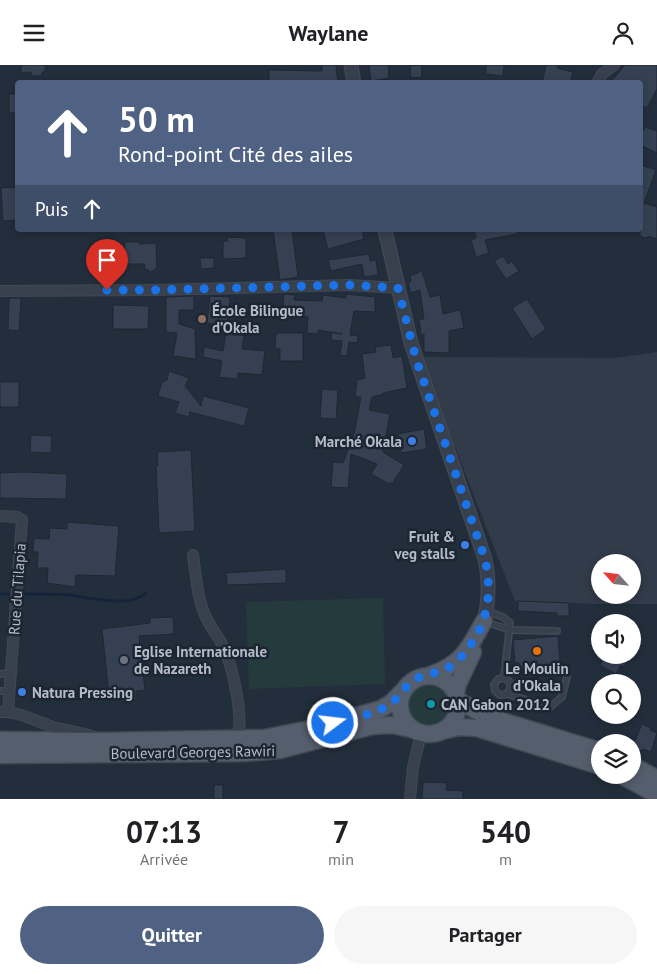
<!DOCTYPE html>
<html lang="fr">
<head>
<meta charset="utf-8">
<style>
	:root { --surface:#fff; --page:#f6f6f6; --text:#202124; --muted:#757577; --accent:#4f6283 }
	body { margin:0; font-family:"PT Sans",sans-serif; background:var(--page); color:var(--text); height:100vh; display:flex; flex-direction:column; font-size:19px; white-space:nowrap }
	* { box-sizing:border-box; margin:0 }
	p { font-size:16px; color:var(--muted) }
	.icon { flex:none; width:28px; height:28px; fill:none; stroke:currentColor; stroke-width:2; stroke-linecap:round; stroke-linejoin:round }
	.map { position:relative; height:734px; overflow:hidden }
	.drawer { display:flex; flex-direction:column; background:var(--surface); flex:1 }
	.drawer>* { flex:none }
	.guide { position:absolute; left:15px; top:15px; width:628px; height:152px; border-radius:5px; box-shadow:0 2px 8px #0003; background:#4f6283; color:#fff; overflow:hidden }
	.needle { width:32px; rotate:297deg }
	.fabs { position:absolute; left:591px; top:489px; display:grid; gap:10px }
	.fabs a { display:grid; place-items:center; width:50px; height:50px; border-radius:50%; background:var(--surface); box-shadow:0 2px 8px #0003; font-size:25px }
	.pin { position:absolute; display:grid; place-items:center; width:42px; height:42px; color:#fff; margin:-51px -21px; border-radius:50% 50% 50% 0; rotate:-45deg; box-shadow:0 0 5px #0007 }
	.pin .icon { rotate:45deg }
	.me { position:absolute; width:55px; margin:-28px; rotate:75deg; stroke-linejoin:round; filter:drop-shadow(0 0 4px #0008) }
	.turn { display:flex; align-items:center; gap:18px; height:105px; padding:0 20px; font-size:22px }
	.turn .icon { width:65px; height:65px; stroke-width:2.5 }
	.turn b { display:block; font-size:35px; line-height:42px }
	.then { display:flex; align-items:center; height:48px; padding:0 20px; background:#0003; gap:10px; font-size:19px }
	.eta { display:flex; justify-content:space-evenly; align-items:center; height:85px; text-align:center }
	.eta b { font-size:30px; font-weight:800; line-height:35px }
	.cta { display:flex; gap:10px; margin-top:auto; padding:10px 20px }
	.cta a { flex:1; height:58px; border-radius:30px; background:var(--accent); color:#fff; font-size:20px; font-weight:800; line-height:58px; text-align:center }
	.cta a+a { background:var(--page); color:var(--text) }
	header { display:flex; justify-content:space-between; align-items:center; height:65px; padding:0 20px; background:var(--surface); font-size:22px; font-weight:800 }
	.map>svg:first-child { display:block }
	.airport { fill:#313b49; fill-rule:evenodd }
	.grass { fill:#253a3d }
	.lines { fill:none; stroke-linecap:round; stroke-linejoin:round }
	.stream { stroke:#16243a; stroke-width:3 }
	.building { fill:#354152; stroke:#1e2733 }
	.service-casing { stroke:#404955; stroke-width:8 }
	.minor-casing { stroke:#404955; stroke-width:12 }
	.tertiary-casing { stroke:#404955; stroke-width:15 }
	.primary-casing { stroke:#404955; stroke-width:19 }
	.service { stroke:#37404c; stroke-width:5 }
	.minor { stroke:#37404c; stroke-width:10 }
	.tertiary { stroke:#37404c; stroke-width:12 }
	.primary { stroke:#555e6d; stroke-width:16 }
	.route { stroke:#1a73e8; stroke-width:9; stroke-dasharray:0 16.2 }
	.education-dot { fill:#8d6e63; stroke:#1c2531; stroke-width:2 }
	.shop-dot { fill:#3f7fe0; stroke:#1c2531; stroke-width:2 }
	.food-dot { fill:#e8710a; stroke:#1c2531; stroke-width:2 }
	.worship-dot { fill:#6b7280; stroke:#1c2531; stroke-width:2 }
	.culture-dot { fill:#0f9aa8; stroke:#1c2531; stroke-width:2 }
	.labels { text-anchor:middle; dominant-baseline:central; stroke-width:5; stroke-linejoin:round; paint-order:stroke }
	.poi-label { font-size:15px; font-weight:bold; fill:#b3bac8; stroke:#1c2531; text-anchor:start }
	.street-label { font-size:15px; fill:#b3bac8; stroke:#1c2531 }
</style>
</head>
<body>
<header><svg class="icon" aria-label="menu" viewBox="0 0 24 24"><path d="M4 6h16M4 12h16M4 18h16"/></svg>Waylane<svg class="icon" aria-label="person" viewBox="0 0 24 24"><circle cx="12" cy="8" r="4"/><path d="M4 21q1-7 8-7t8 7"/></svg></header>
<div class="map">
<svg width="657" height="734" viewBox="0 0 657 734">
	<rect width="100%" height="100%" fill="#232e3c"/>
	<path class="airport" d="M657,287V539H597L515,536L450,369L424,292L616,293ZM600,498H632V530H600Z"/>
	<g class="grass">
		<path d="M383,533L385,619L249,624L246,537Z"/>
		<circle cx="430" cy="641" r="24"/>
	</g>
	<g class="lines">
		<g class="stream">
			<path d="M0,529H10"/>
			<path d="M24,529C38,529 52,529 67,530C88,532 129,544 146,528"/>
		</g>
	</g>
	<g class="building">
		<path d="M21,0H45V7H42V11H31V7L21,8Z"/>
		<path d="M322,0H336L338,18H269V5L322,6Z"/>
		<path d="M369,0H388L389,13L371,16Z"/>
		<path d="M421,0L422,12L411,13L410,1Z"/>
		<path d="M486,0H504L503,11L486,9Z"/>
		<path d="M546,0H558L557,3L573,7L570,18H542Z"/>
		<path d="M625,0H657V24L647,43L640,40V18H610Z"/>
		<rect x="9" y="29" width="9" height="19"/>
		<path d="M645,62L657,66V88L640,80V63L644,65Z"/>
		<path d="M640,100L656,105L644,138L657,142V174L648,171L647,173L640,171Z"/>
		<path d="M18,122V155L3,156L1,123Z"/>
		<path d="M273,165H292L298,212L280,215Z"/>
		<path d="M323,165H362L364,174L328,184Z"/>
		<path d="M474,165H517V169L485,175L489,188L476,192L471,175L476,173Z"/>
		<path d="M227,172L246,173V193L223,194V176H227Z"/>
		<path d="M125,177H139L140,179L156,178L157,203L151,207L144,203L145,199H127V193H124Z"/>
		<path d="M369,189L370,196L376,195L378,210L364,212L362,199L331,206L328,195Z"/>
		<path d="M503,191L508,199L512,196L519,206L506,214L494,196Z"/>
		<path d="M200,193H214V203L201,204Z"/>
		<path d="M422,206L430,232L440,230L443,249L460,245L464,263L449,266V288L424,287V269L421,270L419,254H424L420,225L411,228L408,219L411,216L410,211Z"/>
		<path d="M284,229L295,230L294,235L322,236L323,230L346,233V229L375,232V247L354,246L350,270L358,271L357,278L349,277L347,291L340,290L342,276L331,275L332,267L342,269L318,265V269L307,268L308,252H300V243L283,241Z"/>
		<path d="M194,231V245H179V259L195,264L196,294L173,291L177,268L166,267V232Z"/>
		<path d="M210,231L230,232L227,262L207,258Z"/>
		<path d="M9,233H21L19,266L8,265Z"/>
		<path d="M527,234L546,264L532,274L512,243Z"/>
		<path d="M113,240L149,241L148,264H113Z"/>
		<path d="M226,268L244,270L242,284L265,286L262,310L238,308L237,314L219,312L222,296L203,292L204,282L223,286Z"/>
		<path d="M276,268H303V296H280V284H275Z"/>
		<path d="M391,280L393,293L402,291L407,323L383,328L384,329L372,332L369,345L390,349L383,387L404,400L392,419L390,417L389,419L371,409L377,399L351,389L348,423L331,422L333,397L343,398L354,369L361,332H355L357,315L365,313L362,289L376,287L375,282Z"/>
		<path d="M169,306L189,313L185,321L201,341L203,331L249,343L244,361L190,347L189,352L175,348L179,337L158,331L162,317L167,315Z"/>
		<rect x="0" y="317" width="19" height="25"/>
		<path d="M322,324L338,325L336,354L320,353Z"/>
		<path d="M424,364L427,384L401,388L398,369Z"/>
		<path d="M31,370L52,371L51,388L30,387Z"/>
		<path d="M191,385L195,466L159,468L156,401H158L157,387Z"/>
		<path d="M23,407L67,409L66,434L0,433V408Z"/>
		<path d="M67,457L119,461L115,511L76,510L75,522L47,518L48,503H37L38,487H33L34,473L49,474L50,463L67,464Z"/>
		<path d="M286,504V518L227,520L226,508Z"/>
		<path d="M518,536L569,538V551H557V548L518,546Z"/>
		<path d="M173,552L174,569L139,571L145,625L136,626V635L121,637L120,628L109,630L102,564L150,558V553Z"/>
		<path d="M558,571L561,608L527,611L526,605H520L519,598H515L513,575Z"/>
		<path d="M605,590H624L629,593L624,602L621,600L616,609L600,600Z"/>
		<path d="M642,659L651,663L650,665L657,668L651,687L643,684L642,686L632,683Z"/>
		<path d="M423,717L447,718L446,725L463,726V734H422Z"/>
		<rect x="214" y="720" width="9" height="14"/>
	</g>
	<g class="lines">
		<g class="service-casing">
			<g id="service">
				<path d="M487,546L503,552L510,558L504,613"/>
				<path d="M486,557L510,565L557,566"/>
				<path d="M0,609L10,608"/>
				<path d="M504,613L498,614L494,620L495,626L500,630L507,629L550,642L562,632L567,612"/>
				<path d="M504,613L510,617V624L507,629"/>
				<path d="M0,626H9"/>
			</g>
		</g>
		<g class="minor-casing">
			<g id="minor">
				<path d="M597,18L602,9L614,0"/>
				<path d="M0,226L154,225L349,220L398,223"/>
				<path d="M0,451L17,452L22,455L8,646"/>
				<path d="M193,490C196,510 197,532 205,550C210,563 221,574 226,587C234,610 243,650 238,674"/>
				<path d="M0,647C19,646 35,656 53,662C66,665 79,667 92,671"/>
				<path d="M410,734L413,702L421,669"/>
			</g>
		</g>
		<g class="tertiary-casing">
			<g id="tertiary">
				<path d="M351,0L354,18"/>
				<path d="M385,165L411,278L485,494C490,516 489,535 484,556"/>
			</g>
		</g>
		<g class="primary-casing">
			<g id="primary">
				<path d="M430,610C461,600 469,584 484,556"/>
				<circle cx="429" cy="640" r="29"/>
				<path d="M456,628L458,619L473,587"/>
				<path d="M459,636L486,651L600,686"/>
				<path d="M446,665L459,662L477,663L600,701"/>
				<path d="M0,675L105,676L264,673L310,664L381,644L391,638L403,626"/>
				<path d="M0,690L244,688L280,685L372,661L393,660L411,664"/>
				<path d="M632,700L657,714"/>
				<path d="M621,710L657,730"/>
			</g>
		</g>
		<use href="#service" class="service"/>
		<use href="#minor" class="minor"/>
		<use href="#tertiary" class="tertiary"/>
		<use href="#primary" class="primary"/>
	</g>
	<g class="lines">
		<path class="route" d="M107,225H154L349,220L398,223L416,294L485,494C492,526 489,555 469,582C464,588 459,596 451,601C439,609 426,608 416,614C405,620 401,631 391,638C376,650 352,653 333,658"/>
	</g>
	<circle class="education-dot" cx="202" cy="254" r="5"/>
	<g class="shop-dot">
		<circle cx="412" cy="376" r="5"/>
		<circle cx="465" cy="480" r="5"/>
		<circle cx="22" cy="627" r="5"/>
	</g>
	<circle class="food-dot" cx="537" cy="586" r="5"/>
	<circle class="worship-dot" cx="124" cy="595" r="5"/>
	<circle class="culture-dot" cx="431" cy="639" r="5"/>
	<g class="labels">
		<g class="poi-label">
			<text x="212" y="245">École Bilingue<tspan x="212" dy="17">d’Okala</tspan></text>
			<text x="402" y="376" text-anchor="end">Marché Okala</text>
			<text x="455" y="471" text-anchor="end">Fruit &amp;<tspan x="455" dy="17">veg stalls</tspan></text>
			<text x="134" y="586">Eglise Internationale<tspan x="134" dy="17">de Nazareth</tspan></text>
			<text x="537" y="603" text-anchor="middle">Le Moulin<tspan x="537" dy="17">d'Okala</tspan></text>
			<text x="32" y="627">Natura Pressing</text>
			<text x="441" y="639">CAN Gabon 2012</text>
		</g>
		<g class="street-label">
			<text transform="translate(17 524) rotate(-86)">Rue du Tilapia</text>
			<text transform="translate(193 687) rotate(-1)">Boulevard Georges Rawiri</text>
		</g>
	</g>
</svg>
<div class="fabs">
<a><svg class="needle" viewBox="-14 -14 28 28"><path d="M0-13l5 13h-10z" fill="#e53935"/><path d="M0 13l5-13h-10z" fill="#757577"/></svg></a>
<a><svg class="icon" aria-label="sound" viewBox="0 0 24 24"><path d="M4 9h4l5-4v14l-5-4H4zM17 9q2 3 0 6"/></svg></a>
<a><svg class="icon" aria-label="search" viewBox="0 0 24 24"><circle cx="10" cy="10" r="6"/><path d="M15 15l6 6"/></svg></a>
<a><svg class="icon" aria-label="layers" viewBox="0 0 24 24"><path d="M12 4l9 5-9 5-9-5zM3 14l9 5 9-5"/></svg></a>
</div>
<div class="pin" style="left:107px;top:225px;background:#d93025"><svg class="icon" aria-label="arrive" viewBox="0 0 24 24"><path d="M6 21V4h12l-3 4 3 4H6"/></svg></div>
<svg class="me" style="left:333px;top:658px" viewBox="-20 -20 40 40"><circle r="17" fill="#1a73e8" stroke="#fff" stroke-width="3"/><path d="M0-11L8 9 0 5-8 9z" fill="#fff"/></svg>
<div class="guide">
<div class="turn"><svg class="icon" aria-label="ahead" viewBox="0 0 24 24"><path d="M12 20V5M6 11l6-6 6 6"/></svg><div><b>50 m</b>Rond-point Cité des ailes</div></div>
<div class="then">Puis<svg class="icon" aria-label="ahead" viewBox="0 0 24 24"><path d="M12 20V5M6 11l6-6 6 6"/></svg></div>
</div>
</div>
<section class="drawer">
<div class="eta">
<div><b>07:13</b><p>Arrivée</p></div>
<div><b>7</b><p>min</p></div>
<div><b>540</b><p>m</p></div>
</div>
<div class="cta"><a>Quitter</a><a>Partager</a></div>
</section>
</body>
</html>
